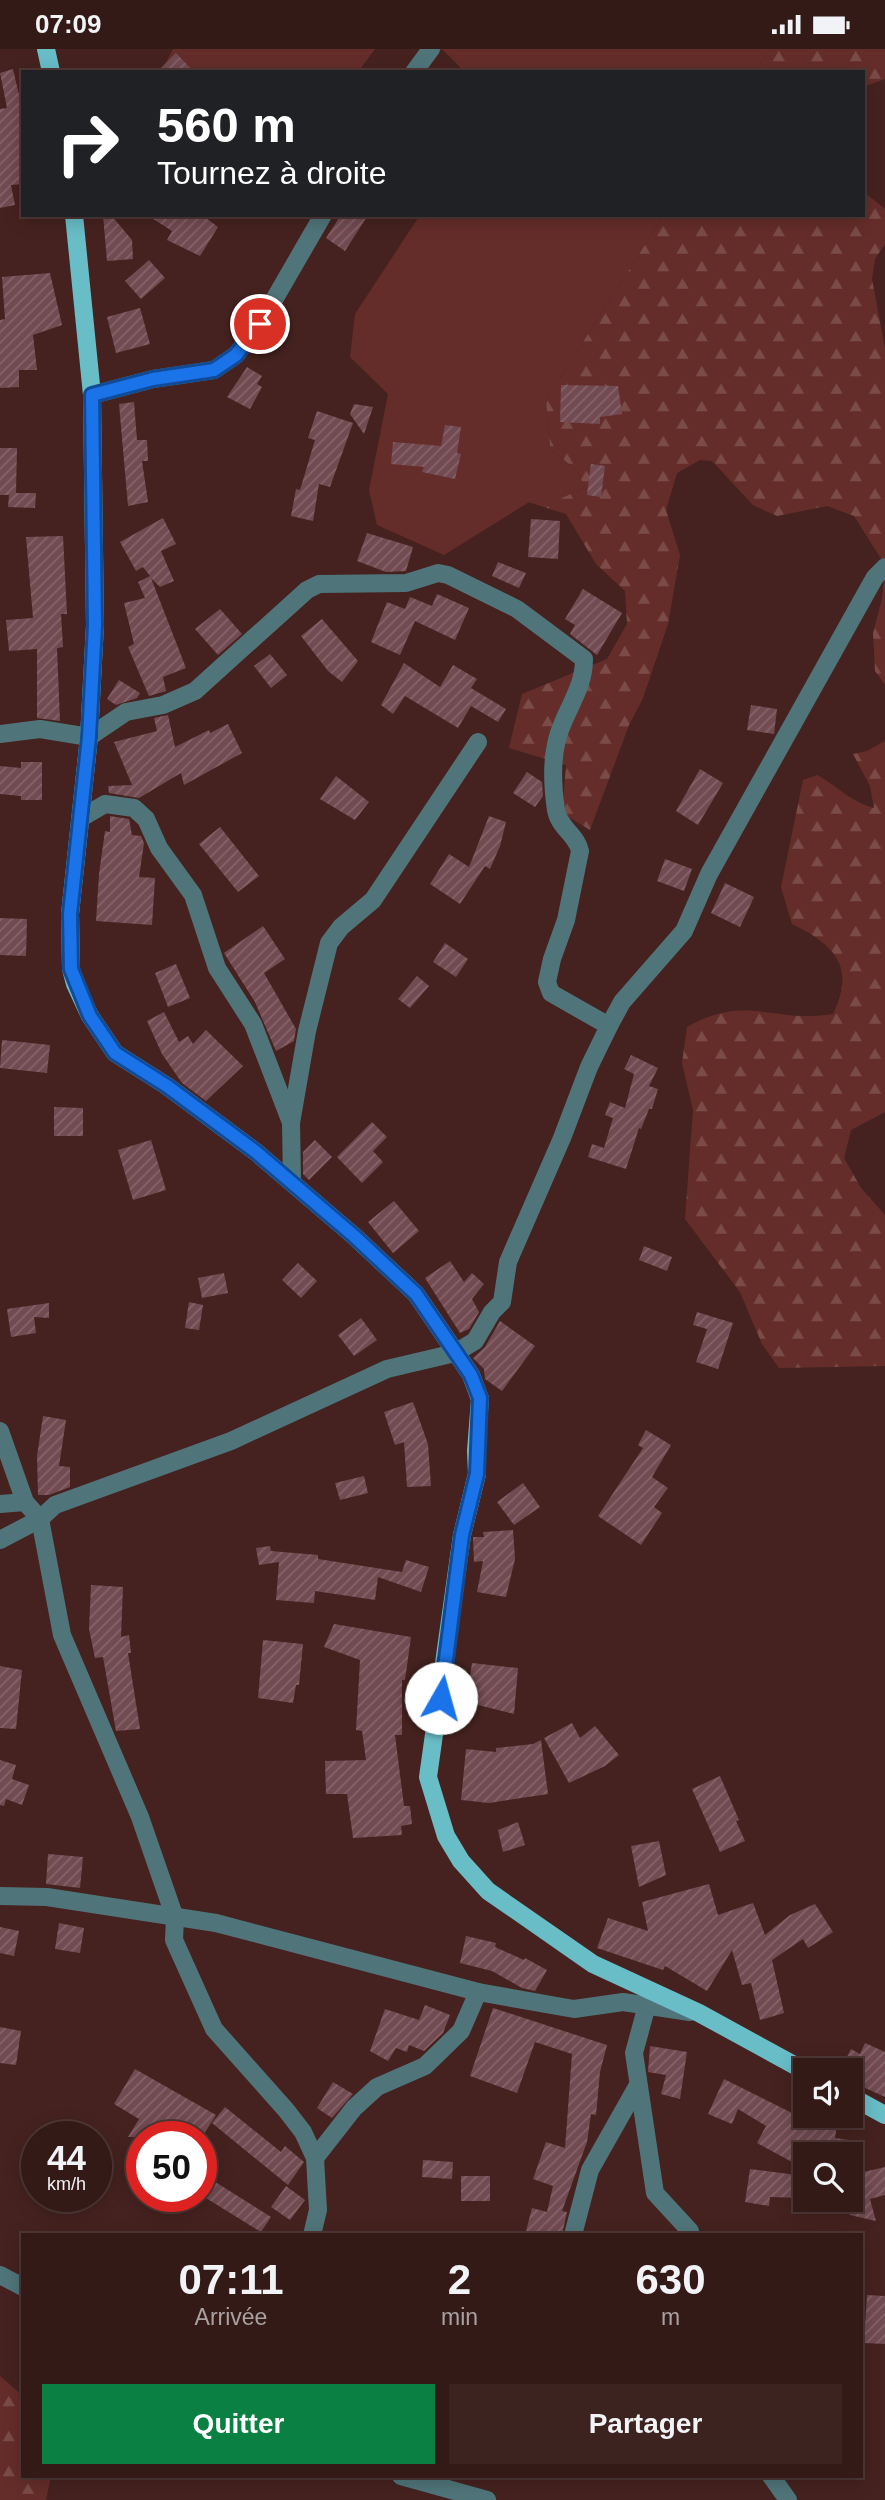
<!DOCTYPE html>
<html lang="fr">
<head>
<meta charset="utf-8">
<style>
	:root { --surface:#341a17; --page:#3c2320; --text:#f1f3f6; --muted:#a9a1a1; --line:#4e3836; --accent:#0b8043 }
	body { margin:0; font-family:Helvetica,sans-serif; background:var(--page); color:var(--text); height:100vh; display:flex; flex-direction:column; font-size:26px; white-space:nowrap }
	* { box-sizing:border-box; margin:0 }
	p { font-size:23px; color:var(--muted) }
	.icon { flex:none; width:38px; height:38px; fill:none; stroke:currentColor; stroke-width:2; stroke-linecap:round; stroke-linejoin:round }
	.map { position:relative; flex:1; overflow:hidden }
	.side { position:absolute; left:21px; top:2184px; width:842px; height:245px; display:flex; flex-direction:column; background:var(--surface); border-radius:0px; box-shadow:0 4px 18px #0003,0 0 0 2px var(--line) }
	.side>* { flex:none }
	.hud { position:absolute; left:21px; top:21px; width:844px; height:147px; border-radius:0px; box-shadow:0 4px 18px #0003,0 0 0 2px var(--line); background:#202124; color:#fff; overflow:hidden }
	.fabs { position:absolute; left:793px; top:2009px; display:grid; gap:14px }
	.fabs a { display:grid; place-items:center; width:70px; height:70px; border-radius:0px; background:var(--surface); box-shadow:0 4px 18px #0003,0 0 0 2px var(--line); font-size:35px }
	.speed { position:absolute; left:21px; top:2072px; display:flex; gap:14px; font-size:35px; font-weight:700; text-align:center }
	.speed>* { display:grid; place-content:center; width:91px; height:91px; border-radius:50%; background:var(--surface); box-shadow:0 4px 18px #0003,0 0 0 2px var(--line); line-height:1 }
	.speed small { font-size:18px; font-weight:400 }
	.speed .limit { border:10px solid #d22; background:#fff; color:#111 }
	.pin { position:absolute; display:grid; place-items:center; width:60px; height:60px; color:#fff; margin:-30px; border:4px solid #fff; border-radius:50%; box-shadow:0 2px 7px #0007 }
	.me { position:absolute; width:77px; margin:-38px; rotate:7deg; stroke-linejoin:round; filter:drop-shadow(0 0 5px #0008) }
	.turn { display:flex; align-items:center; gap:24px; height:147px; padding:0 21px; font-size:32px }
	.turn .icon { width:91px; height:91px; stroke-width:2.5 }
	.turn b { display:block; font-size:49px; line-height:60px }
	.eta { display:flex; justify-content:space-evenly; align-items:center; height:119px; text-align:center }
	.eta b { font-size:42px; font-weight:700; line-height:49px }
	.action { display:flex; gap:14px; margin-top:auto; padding:14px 21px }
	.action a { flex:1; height:80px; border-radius:0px; background:var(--accent); color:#fff; font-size:28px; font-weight:700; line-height:80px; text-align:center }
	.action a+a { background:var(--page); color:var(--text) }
	.status { display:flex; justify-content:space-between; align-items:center; height:49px; padding:0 35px; background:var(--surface); direction:ltr }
	.status svg { height:19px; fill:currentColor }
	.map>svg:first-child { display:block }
	.green { fill:#652d29 }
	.forest { fill:url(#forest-firs) }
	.building { fill:url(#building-hatch) }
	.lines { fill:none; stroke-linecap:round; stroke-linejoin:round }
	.minor { stroke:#4f757a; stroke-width:18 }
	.major { stroke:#69bdc7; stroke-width:18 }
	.route-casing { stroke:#114b97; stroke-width:18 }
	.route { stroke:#1a73e8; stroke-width:12 }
</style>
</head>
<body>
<div class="status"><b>07:09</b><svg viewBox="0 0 49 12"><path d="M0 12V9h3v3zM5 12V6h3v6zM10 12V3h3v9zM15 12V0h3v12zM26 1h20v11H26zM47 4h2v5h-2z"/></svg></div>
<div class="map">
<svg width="885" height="2451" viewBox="0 0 885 2451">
	<defs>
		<pattern id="forest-firs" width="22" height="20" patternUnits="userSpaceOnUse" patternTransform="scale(1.75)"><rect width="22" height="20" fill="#652d29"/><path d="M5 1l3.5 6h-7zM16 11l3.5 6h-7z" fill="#7b4b47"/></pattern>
		<pattern id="building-hatch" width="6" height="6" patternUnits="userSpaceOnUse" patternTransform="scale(1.75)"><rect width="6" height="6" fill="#724a52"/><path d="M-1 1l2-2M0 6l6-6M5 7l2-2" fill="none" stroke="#86636a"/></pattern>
	</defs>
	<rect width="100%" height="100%" fill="#45221f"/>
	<g class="green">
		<path d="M173,0H375L358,23H161Z"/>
		<path d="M429,0H770L755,23H465L443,1Z"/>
		<path d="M420,166H664L546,351L550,399L577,422L585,439L559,450L547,442L444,506L377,476L369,441L388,345L350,308L355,265Z"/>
	</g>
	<g class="forest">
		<path d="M770,0H885V30L863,38V23H755Z"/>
		<path d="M863,137L864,143L885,160V195L875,210L872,230L885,300V636L875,622L873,584L882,550L885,516L854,467L827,457L777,467L753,456L712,412L700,411L677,424L666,461L680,506L668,575L643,649L629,676L590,781L562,764L566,716L509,699L522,645L607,610L627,575L625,542L596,515L566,465L528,453L547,441L559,450L585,439L577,422L550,399L546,351L664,166H863Z"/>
		<path d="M885,692V1063L851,1081L844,1109L861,1139L885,1166V1317L779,1319L762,1295L740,1243L685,1170L693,1061L682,1014L687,978C748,944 773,975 833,965C856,918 835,896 792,875L781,838L803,731L817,726C837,737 851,753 874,759L870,737L853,705L867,702Z"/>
		<path d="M0,2327L23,2347V2427H51L46,2451H0Z"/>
	</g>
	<g class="building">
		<path d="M176,4L194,23H157Z"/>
		<path d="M13,20L23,63V135L11,136L15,156L0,159V60L7,59L0,24Z"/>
		<path d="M103,166H111L132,191L133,210L107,212Z"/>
		<path d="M147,166H202L218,178L200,207L167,191L172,182Z"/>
		<path d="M341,166H368L345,202L326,189Z"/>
		<path d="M149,211L165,229L141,250L125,232Z"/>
		<path d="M50,224L62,276L33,286L37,321H19V338L0,339V271L5,270L2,228Z"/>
		<path d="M140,259L150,295L116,304L107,268Z"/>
		<path d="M247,318L262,327L257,335L262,338L250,360L227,348Z"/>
		<path d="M561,336L618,337L622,365L600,368V375L560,373Z"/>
		<path d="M134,353L137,391H147L148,412H142L148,453L128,457L119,355Z"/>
		<path d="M354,355L373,358L364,385L350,365Z"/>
		<path d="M317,362L353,374L330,438L319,435L313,472L291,467L296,440L300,441L315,391L308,389Z"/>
		<path d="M445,376L461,378L457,404L461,405L455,430L422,423L424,418L391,415L393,393L441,397Z"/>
		<path d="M0,399H17L16,444H36L35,459L8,458L9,446H0Z"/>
		<path d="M591,415L605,417L601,448L587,446Z"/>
		<path d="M163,469L176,495L161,502L174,532L160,538L151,529L186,619L163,628L166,642L149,647L128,598L134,595L124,554L145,549L138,533L150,527L143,518L136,522L120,493Z"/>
		<path d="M531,470L560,472L558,510L528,508Z"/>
		<path d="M367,484L413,498L406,522L386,523L357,512Z"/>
		<path d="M63,487L67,565H61L63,598L57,599L60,672L37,669V600L9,602L6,571L33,569L26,488Z"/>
		<path d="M498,513L526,524L519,539L492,527Z"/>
		<path d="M583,540L622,564L597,606L570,585L575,576L565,570Z"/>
		<path d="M437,545L469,559L455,591L415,572L400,606L371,593L387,553L405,560L410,548L432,557Z"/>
		<path d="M220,560L242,585L218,606L195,580Z"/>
		<path d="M322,570L358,612L342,633L328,622L301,587Z"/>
		<path d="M270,605L287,626L271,639L254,617Z"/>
		<path d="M404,614L440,638L453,616L477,630L471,639L506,660L498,673L471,657L458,679L405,647L393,665L381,656Z"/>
		<path d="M119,631L140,644L137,649L116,656L107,650Z"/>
		<path d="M751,656L777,660L774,685L747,681Z"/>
		<path d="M168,666L175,698L209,681L210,684L228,675L242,704L184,736L181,724L139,749L109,744L108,737L132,736L114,693L157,682L154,669Z"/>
		<path d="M21,713H42V751H21V747L0,745V717L21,719Z"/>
		<path d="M700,720L723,734L698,776L676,762Z"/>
		<path d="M527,723L542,733L543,747L535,758L513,744Z"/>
		<path d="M336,727L369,753L355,771L320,750Z"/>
		<path d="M110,767L129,770L132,786L141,787L144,794L139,828L155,829L152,876L96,872L99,825L105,782L110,783Z"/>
		<path d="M489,767L506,773L500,797L490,820L485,817L460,855L430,835L449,805L469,818Z"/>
		<path d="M220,778L259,827L238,843L199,795Z"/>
		<path d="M665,810L692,820L684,842L657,832Z"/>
		<path d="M725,834L754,848L740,878L711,864Z"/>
		<path d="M0,869L27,870L26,907L0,906Z"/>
		<path d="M263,877L285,910L264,924L296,980L294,992L276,1002L255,953L224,904Z"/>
		<path d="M445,894L468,910L456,928L433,913Z"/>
		<path d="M176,915L190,949L168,958L155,924Z"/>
		<path d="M417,927L429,937L410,959L398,950Z"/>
		<path d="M164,963L179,993L188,987L193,995L206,981L243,1017L206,1052L182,1034L162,1005L147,972Z"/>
		<path d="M2,991L50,996L47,1024L0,1019Z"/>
		<path d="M631,1006L658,1019L649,1037L658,1040L652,1060H649L641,1080L639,1079L626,1120L588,1108L592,1095L604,1099L613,1069L605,1066L610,1053L625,1059L634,1025L624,1020Z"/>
		<path d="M54,1058L83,1059V1087H54Z"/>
		<path d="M372,1073L387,1088L373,1102L383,1113L362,1134L337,1108Z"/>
		<path d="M151,1091L166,1141L133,1151L118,1101Z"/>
		<path d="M315,1091L332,1108L309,1131L303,1125V1103Z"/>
		<path d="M394,1152L419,1182L393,1204L368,1173Z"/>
		<path d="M644,1197L672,1208L667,1222L639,1211Z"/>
		<path d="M450,1212L464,1233L472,1224L484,1235L472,1250L479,1263L469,1280L460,1284L425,1229Z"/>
		<path d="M298,1214L317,1232L301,1249L282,1231Z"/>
		<path d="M224,1224L228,1244L202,1249L198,1229Z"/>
		<path d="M189,1253L203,1256L199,1281L185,1279Z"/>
		<path d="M49,1254V1269L34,1268L36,1284L11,1288L7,1260Z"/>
		<path d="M697,1263L733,1274L718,1320L696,1313L707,1280L693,1276Z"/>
		<path d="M361,1269L377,1291L354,1307L338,1286Z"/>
		<path d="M500,1272L535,1297L502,1342L485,1330L484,1320L473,1309L485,1298Z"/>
		<path d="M413,1353L428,1395L431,1437L407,1438L404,1393L395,1396L384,1363Z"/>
		<path d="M43,1367L66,1371L59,1417L70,1418V1438L49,1446H38L37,1407Z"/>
		<path d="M646,1381L671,1396L652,1428L668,1439L654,1458L662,1464L641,1496L598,1467L643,1399L638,1396Z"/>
		<path d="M364,1427L368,1444L340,1451L335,1434Z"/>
		<path d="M523,1434L540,1458L514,1476L497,1453Z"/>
		<path d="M513,1481L515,1510L506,1548L477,1543L483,1512L474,1513L473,1488H484L483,1483Z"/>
		<path d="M270,1497L271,1502L318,1506V1510L402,1523L406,1511L429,1518L421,1543L378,1528L375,1551L315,1542L314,1554L276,1551L279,1513L259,1516L256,1499Z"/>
		<path d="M91,1536L123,1538L121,1588L129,1586L131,1604H128L140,1680L116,1682L103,1608L95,1609L89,1580Z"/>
		<path d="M334,1575L411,1588L405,1631H402V1686H395L404,1757H410L412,1775L401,1777L402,1786L353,1789L347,1745H326L325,1712L366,1711L362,1682L356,1681L360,1611L324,1598Z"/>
		<path d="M263,1591L303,1595L299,1636H296L293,1654L258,1649Z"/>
		<path d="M472,1614L518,1619L514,1665L466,1653Z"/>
		<path d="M0,1617L22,1621L16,1680L0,1679Z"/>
		<path d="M572,1674L580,1689L595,1677L619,1706L605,1717L569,1734L544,1689Z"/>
		<path d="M541,1691L548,1745L489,1754L461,1751L466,1700L496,1703V1699L533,1695Z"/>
		<path d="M0,1711L16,1716L12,1730L29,1736L22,1756L6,1750L4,1757L0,1756Z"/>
		<path d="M720,1727L739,1771L736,1772L745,1792L720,1803L692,1740Z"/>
		<path d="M518,1773L525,1796L503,1803L498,1781Z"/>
		<path d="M659,1792L666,1826L639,1838L631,1797Z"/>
		<path d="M48,1805L83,1808L80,1839L46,1835Z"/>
		<path d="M709,1835L718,1866L753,1854L765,1886L790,1866L815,1855L833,1883L808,1899L803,1890L772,1911L784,1964L760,1971L751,1934L742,1936L732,1901L707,1942L665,1917L663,1921L597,1899L608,1869L648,1882L642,1853Z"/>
		<path d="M59,1874L84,1879L80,1904L55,1900Z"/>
		<path d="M0,1878L19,1882L14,1907L0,1904Z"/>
		<path d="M466,1887L496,1894L495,1898L524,1911L525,1909L547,1921L535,1942L522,1939L492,1922L460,1914Z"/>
		<path d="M425,1956L450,1966L443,1984L424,2002L409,1996L407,2003L396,1999L388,2012L370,2002L385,1960L419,1971Z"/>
		<path d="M493,1959L607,1996L600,2023L596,2066L591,2065L587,2093L562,2162L567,2163L562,2186L526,2182L532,2159L547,2163L553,2137L533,2130L546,2093L565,2099L572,2005L535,1993L517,2044L470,2027Z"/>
		<path d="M0,1978L21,1982L16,2016L0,2014Z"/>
		<path d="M865,1994L885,2003V2048L850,2032V2021H840L851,2000L860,2005Z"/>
		<path d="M650,1997L687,2003L680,2050L661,2045L666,2026L648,2023Z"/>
		<path d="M135,2020L216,2066L202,2088H128L139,2070L114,2055Z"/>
		<path d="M724,2030L796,2066L837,2076L835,2089L863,2093L861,2105H816L805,2101V2120L757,2094L766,2077L738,2060L732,2075L708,2065Z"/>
		<path d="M333,2033L353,2045L332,2069L317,2059Z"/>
		<path d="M225,2058L281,2103L285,2097L304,2113L288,2136L212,2074Z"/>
		<path d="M423,2111L453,2113L452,2130L422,2128Z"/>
		<path d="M885,2118V2146L870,2150L876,2172L850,2166L847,2155L865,2151L859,2124Z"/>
		<path d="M750,2120L805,2127V2149L770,2148L769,2157L745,2153Z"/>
		<path d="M201,2124L271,2168L261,2183L201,2146Z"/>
		<rect x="461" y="2127" width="29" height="25"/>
		<path d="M286,2137L305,2151L290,2171L271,2158Z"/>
		<path d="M867,2246L885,2247V2295L864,2294Z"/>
	</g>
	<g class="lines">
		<g class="minor">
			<path d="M414,23L431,0"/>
			<path d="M92,346L153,330L214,321L236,306L260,275L323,166"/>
			<path d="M0,685L40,680L89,688L126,663L163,656L195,642L307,541L319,535L406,534L438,524L448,526L517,560L584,610C584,636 571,653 562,676C551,701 552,734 556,761C559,779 577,786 580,802L566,871L552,910L547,933L551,944L609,977"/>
			<path d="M81,769L105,755L134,759L146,770L159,799L193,846L217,919L253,975L290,1071"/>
			<path d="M292,1132L291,1074L307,982L329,894L341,878L373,851L478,693"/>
			<path d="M0,1382L25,1453L40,1470L62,1586L140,1768L175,1869L174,1891L214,1980L286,2061L303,2083L315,2109L318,2161L312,2186"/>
			<path d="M0,1455L25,1453"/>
			<path d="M0,1491L40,1470L55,1456L231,1392L387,1320L455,1304L475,1292L492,1263L502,1253L508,1213L562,1089L589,1018L609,977L622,953L684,882L709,825L875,528L885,518"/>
			<path d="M0,1847L47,1848L216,1874L478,1943L574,1960L623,1953L690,1963"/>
			<path d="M647,1956L634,2004L655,2144L690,2182V2186"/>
			<path d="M315,2109L354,2059L377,2038L425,2017L461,1982L478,1943"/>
			<path d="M573,2186L590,2121L638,2036"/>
			<path d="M0,2226L23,2238"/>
			<path d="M401,2427L487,2451"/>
			<path d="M771,2427L788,2451"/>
		</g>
		<g class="major">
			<path d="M46,0L51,23"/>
			<path d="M74,166L92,346L95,576L89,688L70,865L71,920L75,935L90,967L115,1004L167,1037L256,1103L354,1187L416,1245L471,1326L480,1350L476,1402L477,1425L462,1486L428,1728L446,1787L461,1812L488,1842L593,1915L699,1964L805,2022"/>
			<path d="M850,2047L885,2066"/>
		</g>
	</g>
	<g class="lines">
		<g class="route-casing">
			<path id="route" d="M260,275L236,306L214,321L153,330L92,346L95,576L89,688L70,865L71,920L90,967L115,1004L167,1037L256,1103L354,1187L416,1245L471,1326L480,1349L477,1425L462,1486L441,1649"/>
		</g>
		<use href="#route" class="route"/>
	</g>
</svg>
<div class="fabs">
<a><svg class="icon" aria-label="sound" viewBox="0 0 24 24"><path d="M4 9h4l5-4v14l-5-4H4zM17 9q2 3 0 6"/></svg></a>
<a><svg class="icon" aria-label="search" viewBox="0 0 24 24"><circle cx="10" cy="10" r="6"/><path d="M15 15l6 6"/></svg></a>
</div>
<div class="speed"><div>44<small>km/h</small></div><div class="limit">50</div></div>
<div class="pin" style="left:260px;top:275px;background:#d93025"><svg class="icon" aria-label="arrive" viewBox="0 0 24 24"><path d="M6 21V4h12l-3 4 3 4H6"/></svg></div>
<svg class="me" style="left:441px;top:1649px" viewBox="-20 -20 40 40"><circle r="19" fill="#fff"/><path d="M0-13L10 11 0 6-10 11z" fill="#1a73e8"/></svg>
<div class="hud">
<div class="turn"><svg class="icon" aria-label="right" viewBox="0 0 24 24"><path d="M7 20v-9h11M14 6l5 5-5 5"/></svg><div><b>560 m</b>Tournez à droite</div></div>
</div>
<section class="side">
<div class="eta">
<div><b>07:11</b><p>Arrivée</p></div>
<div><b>2</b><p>min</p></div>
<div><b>630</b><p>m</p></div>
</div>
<div class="action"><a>Quitter</a><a>Partager</a></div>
</section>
</div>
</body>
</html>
